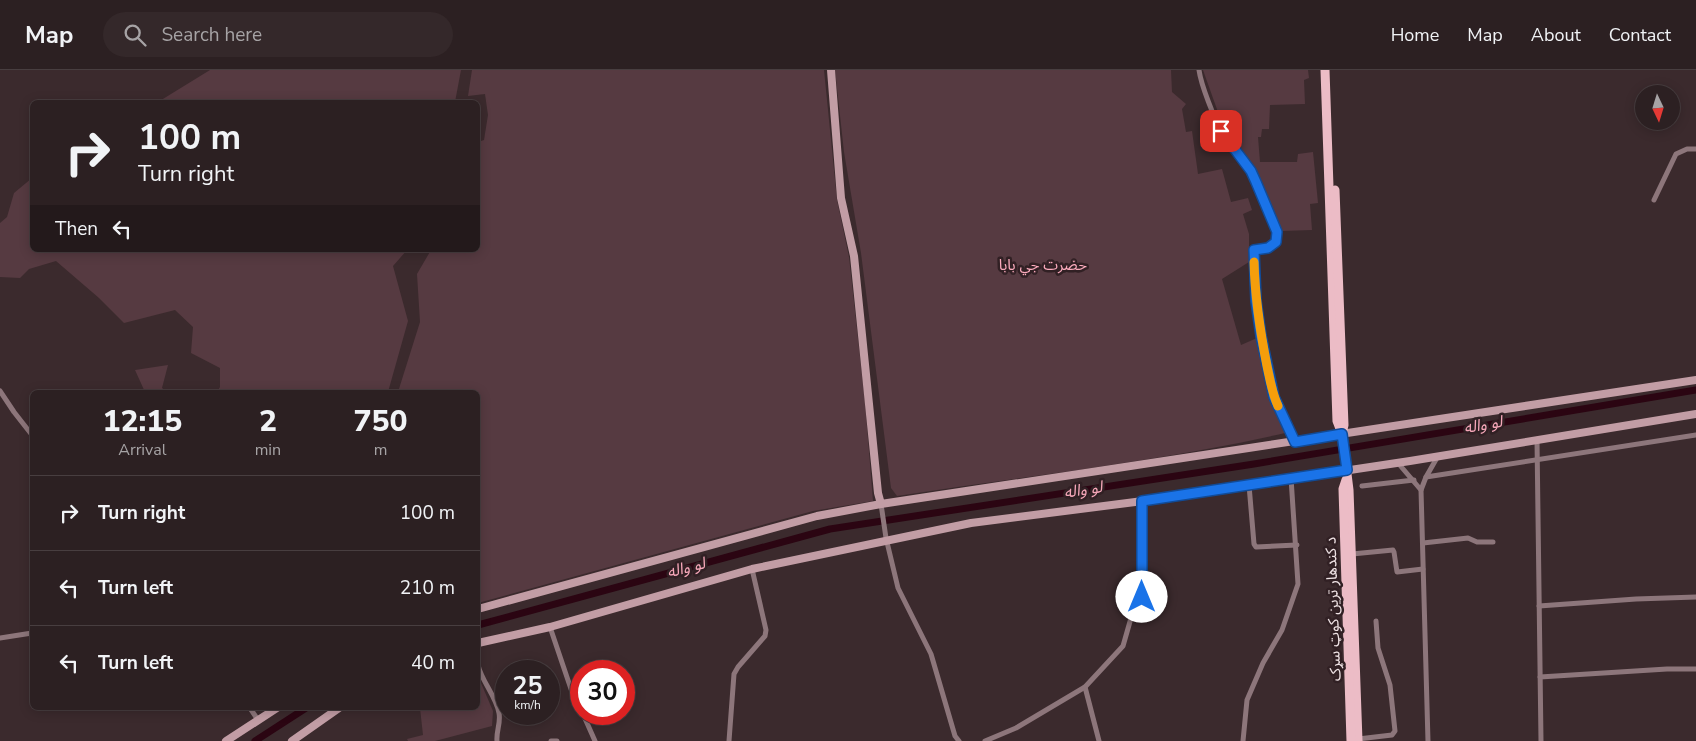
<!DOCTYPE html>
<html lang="en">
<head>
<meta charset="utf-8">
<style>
	:root { --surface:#2c2022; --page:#34282a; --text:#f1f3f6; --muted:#a6a3a5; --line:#483e40 }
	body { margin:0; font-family:"Nunito Sans","Noto Sans Arabic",sans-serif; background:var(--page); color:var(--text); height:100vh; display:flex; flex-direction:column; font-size:19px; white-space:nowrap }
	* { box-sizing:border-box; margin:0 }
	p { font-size:16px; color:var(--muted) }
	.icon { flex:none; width:28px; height:28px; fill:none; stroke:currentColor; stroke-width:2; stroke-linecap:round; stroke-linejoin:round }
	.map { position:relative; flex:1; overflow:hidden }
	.details { position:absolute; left:30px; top:320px; width:450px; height:320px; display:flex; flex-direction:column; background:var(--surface); border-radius:8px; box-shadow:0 2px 12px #0003,0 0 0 1px var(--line) }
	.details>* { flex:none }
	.guide { position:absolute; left:30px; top:30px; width:450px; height:152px; border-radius:8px; box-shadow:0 2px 12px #0003,0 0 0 1px var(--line); background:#2c2022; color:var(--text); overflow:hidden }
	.needle { width:32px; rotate:176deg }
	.fabs { position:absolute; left:1635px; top:15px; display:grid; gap:10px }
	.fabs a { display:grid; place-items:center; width:45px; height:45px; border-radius:50%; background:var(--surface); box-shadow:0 2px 12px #0003,0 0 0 1px var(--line); font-size:25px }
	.speed { position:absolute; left:495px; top:590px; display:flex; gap:10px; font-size:25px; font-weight:700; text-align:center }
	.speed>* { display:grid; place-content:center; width:65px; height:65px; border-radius:50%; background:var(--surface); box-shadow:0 2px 12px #0003,0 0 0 1px var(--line); line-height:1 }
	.speed small { font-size:12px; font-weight:400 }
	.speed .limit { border:8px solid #d22; background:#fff; color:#111 }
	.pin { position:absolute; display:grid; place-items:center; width:42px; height:42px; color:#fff; margin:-21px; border-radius:10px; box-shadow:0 2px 8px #0006 }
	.me { position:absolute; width:55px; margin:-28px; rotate:0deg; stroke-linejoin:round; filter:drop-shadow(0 0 4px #0008) }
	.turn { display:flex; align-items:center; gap:18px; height:105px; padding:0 25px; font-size:22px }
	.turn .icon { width:65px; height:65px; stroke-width:2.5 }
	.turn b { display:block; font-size:35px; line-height:42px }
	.then { display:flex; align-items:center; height:48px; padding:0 25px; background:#0003; gap:10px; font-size:19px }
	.eta { display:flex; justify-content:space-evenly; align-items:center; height:85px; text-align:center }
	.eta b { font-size:30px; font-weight:800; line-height:35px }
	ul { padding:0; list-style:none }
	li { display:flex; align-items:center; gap:15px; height:75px; padding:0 25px; border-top:1px solid var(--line) }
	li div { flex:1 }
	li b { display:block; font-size:19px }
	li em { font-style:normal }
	header { display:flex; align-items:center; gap:30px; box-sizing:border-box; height:70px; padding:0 25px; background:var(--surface); border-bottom:1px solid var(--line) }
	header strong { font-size:24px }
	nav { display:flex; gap:28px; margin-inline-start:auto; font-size:18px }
	.search { width:350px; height:45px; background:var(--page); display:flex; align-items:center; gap:12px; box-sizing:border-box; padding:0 18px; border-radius:28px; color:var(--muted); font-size:19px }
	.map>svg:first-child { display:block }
	.green { fill:#563a41 }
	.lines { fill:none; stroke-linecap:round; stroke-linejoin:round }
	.canal { stroke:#2b0512; stroke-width:7 }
	.street { stroke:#8d767b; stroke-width:5 }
	.secondary { stroke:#c29da5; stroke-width:8 }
	.primary { stroke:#ecbcc6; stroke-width:9 }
	.route-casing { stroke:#114b97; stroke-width:12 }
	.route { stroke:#1a73e8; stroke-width:9 }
	.slow { stroke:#f59e0b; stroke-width:9 }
	.labels { text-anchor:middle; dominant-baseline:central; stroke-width:5; stroke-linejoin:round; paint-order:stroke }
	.park-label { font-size:15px; fill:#fcacbe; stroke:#312024 }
	.street-label { font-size:15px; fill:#efe3e5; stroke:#312024 }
	.water-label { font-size:16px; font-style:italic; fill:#f6a7b9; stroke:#312024 }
</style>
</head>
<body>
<header>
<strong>Map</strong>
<div class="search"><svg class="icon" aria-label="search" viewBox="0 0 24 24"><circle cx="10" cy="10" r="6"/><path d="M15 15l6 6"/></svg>Search here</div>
<nav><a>Home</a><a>Map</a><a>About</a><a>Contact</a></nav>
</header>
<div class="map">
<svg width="1696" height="671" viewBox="0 0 1696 671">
	<rect width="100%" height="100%" fill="#3b2a2d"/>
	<g class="green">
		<path d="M210,0H461L455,32H158Z"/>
		<path d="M472,0H824L837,130L849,187L865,332L873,431L813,441L478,533V322H398L420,252L417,204L431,180H478V72L484,70L488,45L485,24L468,26Z"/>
		<path d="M835,0H1171L1172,22L1186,34L1182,39L1186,62L1192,61L1198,104L1222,99L1231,132L1248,128L1252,140L1243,144L1249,164V192L1222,209L1241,275L1257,268L1270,329L1285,363C1157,392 1026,406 897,426L891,418L861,183L844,82Z"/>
		<path d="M1203,0H1308L1309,8L1304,10L1305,34L1270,35L1269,59H1262L1261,67H1258L1260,92H1297L1298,84L1313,82L1318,133L1310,134L1312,160L1281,161L1253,99L1224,59Z"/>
		<path d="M32,108V180H407L393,196L408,251L388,322H217L220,317V298L191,283L193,257L175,240L124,253L99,228L56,191L29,199L20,208L0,207V153L7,147L14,123Z"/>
		<path d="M168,295L162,318L167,322H145L135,300Z"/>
		<path d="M478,606L493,641L492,656L435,671H408L407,669L423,665L420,638H478Z"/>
	</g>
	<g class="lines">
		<g class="canal">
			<path d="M478,555L830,459L1254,394L1696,320"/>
			<path d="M255,671L306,638"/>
		</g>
		<g class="street">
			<path d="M1199,0C1201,15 1214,48 1222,62C1230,75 1241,87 1250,100C1260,116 1278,153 1276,172L1268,178L1254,180L1255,231L1261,266L1274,327L1295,372"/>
			<path d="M1654,130L1676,84L1687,79H1696"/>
			<path d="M0,321L14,342L32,365"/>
			<path d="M1537,370L1541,671"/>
			<path d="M1398,393L1421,420"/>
			<path d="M1426,407L1696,365"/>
			<path d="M1249,415L1254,474L1256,477L1297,475"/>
			<path d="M1362,416L1414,410"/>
			<path d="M881,434L886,468L898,518L931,584L955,666L959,671"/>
			<path d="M1423,473L1468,468L1477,472H1493"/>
			<path d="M1352,484L1393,480L1394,482L1397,502L1423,499"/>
			<path d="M1539,536L1636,529L1696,527"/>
			<path d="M550,557L572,622L581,640"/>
			<path d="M0,568L32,563"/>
			<path d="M478,595C482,612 496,626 499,643C501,653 496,661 497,671"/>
			<path d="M1540,607L1667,599H1696"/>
			<path d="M1085,617L1099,671"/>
			<path d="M250,638L258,650"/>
			<path d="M583,644L595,671"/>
			<path d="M1358,669L1392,665L1395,661L1390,615L1378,578L1376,551"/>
			<path d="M551,671H557"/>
			<path d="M729,671L734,604L738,597L765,566L766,560L752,499"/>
			<path d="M985,671L1016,658L1085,617L1123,576L1133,541L1142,527L1143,431"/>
			<path d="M1243,671L1247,630L1263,593L1282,560L1298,514L1291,408"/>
			<path d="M1428,671L1421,420L1426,407L1438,386"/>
		</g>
		<g class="secondary">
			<path d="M831,0L841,128L854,186L878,423L881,434"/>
			<path d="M478,539L817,446L881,434L1696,310"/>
			<path d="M478,573L550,557L752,499L971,453L1143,431L1410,391L1696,344"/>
			<path d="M226,671L277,638"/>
			<path d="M292,671L339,638"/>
		</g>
		<g class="primary">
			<path d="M1325,0L1337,351L1342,364L1349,420L1358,671"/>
			<path d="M1335,120L1344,355L1342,364"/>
			<path d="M1346,410L1343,419L1351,671"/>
		</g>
	</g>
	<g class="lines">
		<g class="route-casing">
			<path id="route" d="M1142,527V431L1347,400L1342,364L1295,372L1274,327L1261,266L1256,231L1254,180L1268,178L1276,172L1277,162L1256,112L1251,101L1221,61"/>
		</g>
		<use href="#route" class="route"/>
		<path class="slow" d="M1254,192C1255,227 1260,261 1267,296C1270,310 1272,323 1278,336"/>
	</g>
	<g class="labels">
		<g class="park-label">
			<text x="1043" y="195">حضرت جي بابا</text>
		</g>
		<g class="street-label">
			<text transform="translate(1333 539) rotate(-92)">د کندهار ترين کوټ سړک</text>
		</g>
		<g class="water-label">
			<text transform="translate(1483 355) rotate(-10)">لو واله</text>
			<text transform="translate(1083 420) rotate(-9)">لو واله</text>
			<text transform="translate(686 498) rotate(-15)">لو واله</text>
		</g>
	</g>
</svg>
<div class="fabs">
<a><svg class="needle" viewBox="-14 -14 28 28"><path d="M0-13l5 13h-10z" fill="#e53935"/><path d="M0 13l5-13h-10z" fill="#a6a3a5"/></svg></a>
</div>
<div class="speed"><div>25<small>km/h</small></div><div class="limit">30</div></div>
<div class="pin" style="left:1221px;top:61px;background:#d93025"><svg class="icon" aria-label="arrive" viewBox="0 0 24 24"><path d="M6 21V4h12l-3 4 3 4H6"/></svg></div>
<svg class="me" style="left:1142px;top:527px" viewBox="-20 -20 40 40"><circle r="19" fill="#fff"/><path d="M0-13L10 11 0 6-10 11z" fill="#1a73e8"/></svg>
<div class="guide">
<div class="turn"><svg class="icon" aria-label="right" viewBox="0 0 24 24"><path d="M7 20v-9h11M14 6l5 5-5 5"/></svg><div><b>100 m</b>Turn right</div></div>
<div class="then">Then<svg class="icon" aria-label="left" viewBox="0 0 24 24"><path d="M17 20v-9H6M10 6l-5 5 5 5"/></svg></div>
</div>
<section class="details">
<div class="eta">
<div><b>12:15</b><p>Arrival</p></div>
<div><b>2</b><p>min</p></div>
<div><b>750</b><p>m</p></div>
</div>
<ul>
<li><svg class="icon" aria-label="right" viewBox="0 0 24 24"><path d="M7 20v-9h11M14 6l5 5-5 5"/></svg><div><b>Turn right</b></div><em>100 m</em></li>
<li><svg class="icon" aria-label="left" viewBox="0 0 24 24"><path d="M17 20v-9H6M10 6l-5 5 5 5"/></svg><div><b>Turn left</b></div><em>210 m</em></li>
<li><svg class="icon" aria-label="left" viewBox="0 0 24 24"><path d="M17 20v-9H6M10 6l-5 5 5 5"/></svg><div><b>Turn left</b></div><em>40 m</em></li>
</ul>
</section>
</div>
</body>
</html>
